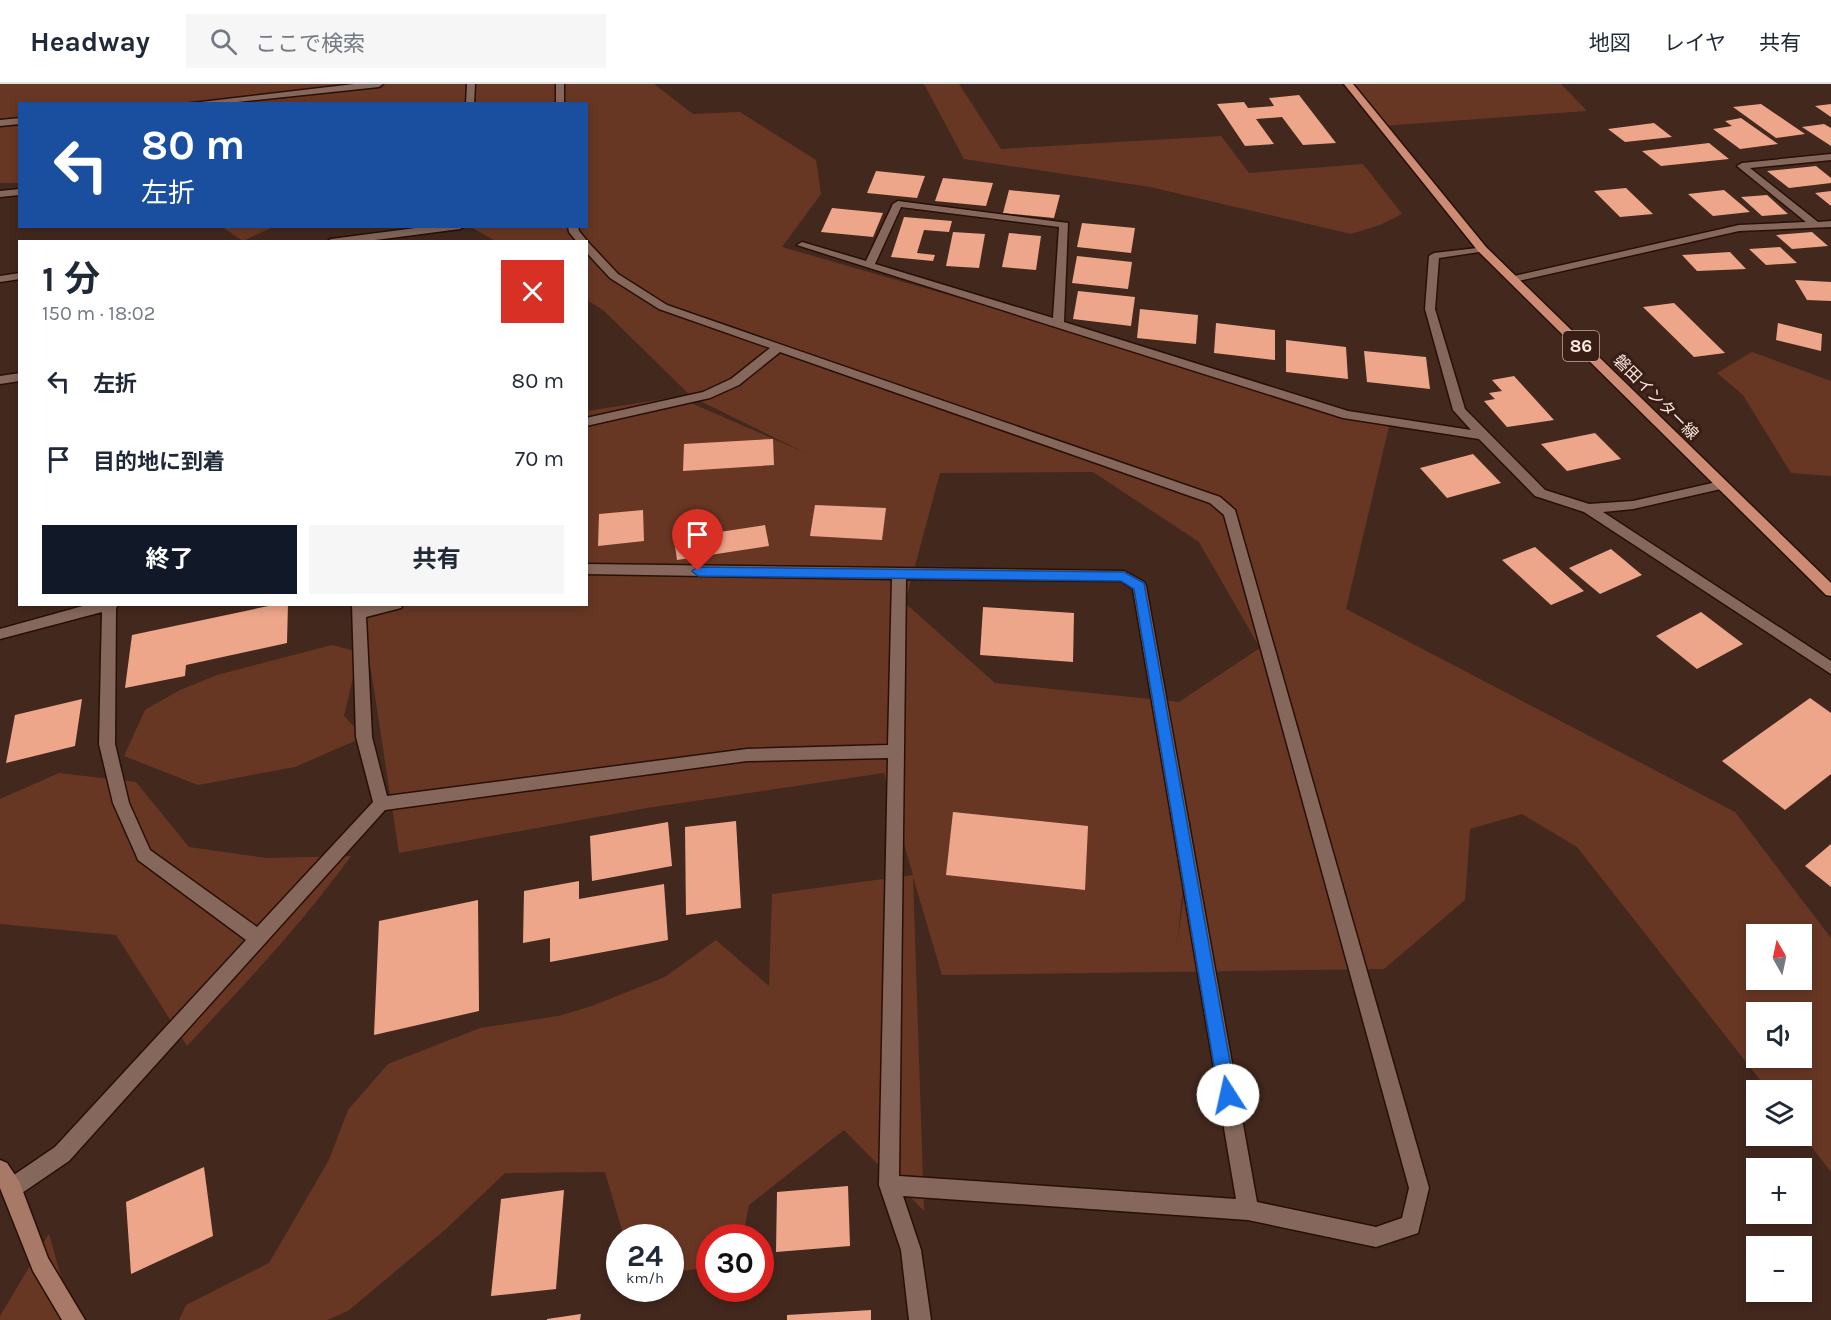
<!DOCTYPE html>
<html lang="ja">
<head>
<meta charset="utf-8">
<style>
	:root { --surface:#fff; --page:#f6f6f7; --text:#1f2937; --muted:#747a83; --line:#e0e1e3; --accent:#111827 }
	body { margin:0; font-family:Karla,"Noto Sans JP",sans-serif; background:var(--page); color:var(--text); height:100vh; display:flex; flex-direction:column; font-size:22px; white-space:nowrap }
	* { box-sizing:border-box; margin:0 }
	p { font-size:20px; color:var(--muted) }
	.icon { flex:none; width:33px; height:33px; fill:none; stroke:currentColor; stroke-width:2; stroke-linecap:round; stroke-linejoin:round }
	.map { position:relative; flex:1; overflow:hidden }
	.details { position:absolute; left:18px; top:156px; width:570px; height:366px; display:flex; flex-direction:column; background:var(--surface); border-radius:0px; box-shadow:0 3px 9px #0003 }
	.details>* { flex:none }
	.guide { position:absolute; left:18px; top:18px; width:570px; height:126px; border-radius:0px; box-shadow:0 3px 9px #0003; background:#1a4fa0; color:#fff; overflow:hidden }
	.needle { width:39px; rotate:351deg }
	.controls { position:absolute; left:1746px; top:840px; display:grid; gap:12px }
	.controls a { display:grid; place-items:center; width:66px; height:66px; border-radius:0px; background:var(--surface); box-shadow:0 3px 9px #0003; font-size:30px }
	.speed { position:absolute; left:606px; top:1140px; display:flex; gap:12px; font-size:30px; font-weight:700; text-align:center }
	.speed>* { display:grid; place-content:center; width:78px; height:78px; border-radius:50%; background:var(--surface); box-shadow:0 3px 9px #0003; line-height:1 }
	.speed small { font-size:15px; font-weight:400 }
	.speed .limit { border:9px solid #d22; background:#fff; color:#111 }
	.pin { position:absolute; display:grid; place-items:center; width:51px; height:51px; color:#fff; margin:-62px -26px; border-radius:50% 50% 50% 0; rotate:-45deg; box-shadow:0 0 6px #0007 }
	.pin .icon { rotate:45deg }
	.me { position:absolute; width:66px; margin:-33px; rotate:350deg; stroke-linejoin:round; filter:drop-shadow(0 0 4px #0008) }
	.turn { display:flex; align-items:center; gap:21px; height:126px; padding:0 24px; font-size:27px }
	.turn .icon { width:78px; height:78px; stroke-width:2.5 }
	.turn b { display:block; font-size:42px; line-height:51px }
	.round { display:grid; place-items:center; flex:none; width:63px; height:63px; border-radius:0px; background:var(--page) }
	.head { display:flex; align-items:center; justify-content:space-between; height:102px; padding:0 24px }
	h1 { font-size:36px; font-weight:700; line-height:45px }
	.primary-button { display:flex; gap:12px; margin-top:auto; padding:12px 24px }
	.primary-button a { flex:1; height:69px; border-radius:0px; background:var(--accent); color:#fff; font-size:24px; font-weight:700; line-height:69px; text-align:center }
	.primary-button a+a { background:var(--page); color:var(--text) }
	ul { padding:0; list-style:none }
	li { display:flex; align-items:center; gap:18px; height:78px; padding:0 24px }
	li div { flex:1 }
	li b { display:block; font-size:22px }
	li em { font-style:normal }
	header { display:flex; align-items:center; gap:36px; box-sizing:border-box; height:84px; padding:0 30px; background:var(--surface); border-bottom:2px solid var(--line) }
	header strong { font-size:28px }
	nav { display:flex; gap:33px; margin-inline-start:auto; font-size:21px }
	.search { width:420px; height:54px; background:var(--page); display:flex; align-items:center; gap:15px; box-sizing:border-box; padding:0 21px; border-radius:0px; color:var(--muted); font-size:22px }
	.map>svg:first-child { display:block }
	.green { fill:#683724; fill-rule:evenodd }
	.building { fill:#eea68b }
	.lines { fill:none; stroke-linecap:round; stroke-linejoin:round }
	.street-casing { stroke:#281007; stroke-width:3 }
	.secondary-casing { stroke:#281007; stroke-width:3 }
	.primary-casing { stroke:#281007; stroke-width:3 }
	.street { fill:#86675b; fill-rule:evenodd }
	.secondary { fill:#a97967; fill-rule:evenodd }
	.primary { fill:#cc8b72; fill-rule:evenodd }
	.route { fill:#1a73e8; stroke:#114b97; stroke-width:1.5 }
	.labels { text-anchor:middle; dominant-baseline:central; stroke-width:6; stroke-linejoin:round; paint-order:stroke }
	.far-street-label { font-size:16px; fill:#fbe8e1; stroke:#381e14 }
	.shield { fill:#381e14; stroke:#c0aba4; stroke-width:1.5 }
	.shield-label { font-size:18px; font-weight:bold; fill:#fbe8e1 }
</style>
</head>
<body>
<header>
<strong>Headway</strong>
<div class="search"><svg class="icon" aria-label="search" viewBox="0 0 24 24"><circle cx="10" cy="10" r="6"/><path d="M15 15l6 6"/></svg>ここで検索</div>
<nav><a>地図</a><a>レイヤ</a><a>共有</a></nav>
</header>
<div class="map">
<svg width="1831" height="1236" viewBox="0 0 1831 1236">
	<rect width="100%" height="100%" fill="#43281e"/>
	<g class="green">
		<path d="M0,0H654L693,30L740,28L816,76L821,110L782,163L1390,338L1346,525L1735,728L1831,854V1088L1802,1050V1006H1768L1577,763L1522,730L1470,745L1465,816L1384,885L942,891L913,793L924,1127L844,1046L749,1121L743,1153L710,1154L709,1184L671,1188L670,1154L624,1153L605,1088L505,1089L446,1145L348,1227L327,1236H179L186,1221L269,1179L329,1076L348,1026L388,980L480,944L558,932L592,922L665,893L716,856L769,902L772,810L913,791L884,689L647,724L399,769L361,521L586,520L587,327L677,313L806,369L692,313L603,226L587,216L586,158L495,157L471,143L586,142V20H20L19,99H0ZM1093,388L1199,458L1260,564L1179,618L995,599L905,519L940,389ZM1190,735L1192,752L1177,861L1190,736ZM1756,850H1802V896H1756ZM1756,928H1802V974H1756Z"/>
		<path d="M924,0H959L1001,65L1221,52L1249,89L1363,80L1402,130L1380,141L1351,150L1150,103L964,75Z"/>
		<path d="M1350,0H1561L1587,27L1382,42Z"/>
		<path d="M222,143H273L243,157Z"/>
		<path d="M1752,268L1831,297V392L1791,389L1743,311L1717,289Z"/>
		<path d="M332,561L359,568L344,632L364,653L295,683L198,701L124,672L145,626L180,606L217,591Z"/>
		<path d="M59,689L136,698L189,763L267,774L351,772C302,840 244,901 187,962L116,851L0,840V715Z"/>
		<path d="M49,1150L73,1236H0V1232Z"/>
	</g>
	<g class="building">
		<path d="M1299,11L1336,59L1303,61L1282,33L1256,35L1274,60L1245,62L1217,20L1244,18L1248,24L1274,22L1269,14Z"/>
		<path d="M1761,20L1805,50L1776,54L1733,23Z"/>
		<path d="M1831,20V33L1815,22Z"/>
		<path d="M1741,34L1778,60L1740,65L1713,45L1732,42L1725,37Z"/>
		<path d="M1654,39L1672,53L1625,58L1608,45Z"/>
		<path d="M1824,40L1831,44V62L1802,43Z"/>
		<path d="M1709,59L1729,75L1661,82L1642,67Z"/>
		<path d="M1816,82L1831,94V99L1789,104L1767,87Z"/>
		<path d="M876,87L925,92L917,114L867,109Z"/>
		<path d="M943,94L993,99L986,122L935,117Z"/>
		<path d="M1626,104L1653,130L1620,133L1594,107Z"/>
		<path d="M1009,106L1060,111L1054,134L1003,129Z"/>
		<path d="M1724,106L1750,128L1713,132L1688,110Z"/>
		<path d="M1831,107V122L1815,109Z"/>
		<path d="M1767,111L1788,130L1762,132L1741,113Z"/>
		<path d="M832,124L883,129L873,153L821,148Z"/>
		<path d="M904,133L952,137L949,148L924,146L917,169L935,171L933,177L891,173Z"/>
		<path d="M1082,139L1135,144L1131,169L1077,163Z"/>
		<path d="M953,148L985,150L979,184L946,182Z"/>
		<path d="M1812,148L1828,162L1792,165L1776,151Z"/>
		<path d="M1009,149L1041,152L1036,186L1002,183Z"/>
		<path d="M1780,163L1797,179L1766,181L1749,165Z"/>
		<path d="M1730,168L1746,185L1697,187L1682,171Z"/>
		<path d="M1077,172L1132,178L1128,205L1072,199Z"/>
		<path d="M1795,196L1831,198V217L1807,216Z"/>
		<path d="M1078,207L1135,213L1131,242L1073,235Z"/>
		<path d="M1674,219L1725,269L1694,273L1643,223Z"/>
		<path d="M1140,225L1198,231L1196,260L1137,254Z"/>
		<path d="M1216,239L1275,246V276L1214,269Z"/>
		<path d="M1778,239L1822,250L1821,267L1776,256Z"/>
		<path d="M1286,256L1346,263L1348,295L1286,288Z"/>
		<path d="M1364,267L1426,273L1430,305L1367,298Z"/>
		<path d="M1514,292L1554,336L1507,343L1484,317L1495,315L1489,309L1502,307L1492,296Z"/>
		<path d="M1595,349L1621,375L1567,387L1541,360Z"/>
		<path d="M773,355L774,381L683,387L684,360Z"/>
		<path d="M1473,370L1501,399L1447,414L1420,384Z"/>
		<path d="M815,421L886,424L882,456L810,452Z"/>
		<path d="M643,426L644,457L598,462L599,430Z"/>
		<path d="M765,441L769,462L677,476L674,455Z"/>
		<path d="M1535,463L1584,507L1551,521L1502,476Z"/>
		<path d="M1611,465L1642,491L1600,510L1569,484Z"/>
		<path d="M278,520H288L287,559L186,581L185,592L125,604L132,551Z"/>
		<path d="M983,523L1074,529L1073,578L980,571Z"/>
		<path d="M1701,528L1743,560L1697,585L1656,552Z"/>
		<path d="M1810,614L1831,629V690L1785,726L1722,677Z"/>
		<path d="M82,615L75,662L6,679L15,631Z"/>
		<path d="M953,728L1088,742L1085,806L946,791Z"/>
		<path d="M736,737L741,824L686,831L685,743Z"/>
		<path d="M668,738L672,782L592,797L590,752Z"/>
		<path d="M1831,760V803L1805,782Z"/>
		<path d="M579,797V815L664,800L668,856L550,878V854L523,859L524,807Z"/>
		<path d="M478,816L479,927L374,951L379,837Z"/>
		<path d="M204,1083L213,1152L131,1190L126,1118Z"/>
		<path d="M848,1102L850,1162L776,1168L777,1108Z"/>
		<path d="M564,1106L556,1205L491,1212L501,1115Z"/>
		<path d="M871,1226V1236H787V1231Z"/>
		<path d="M581,1230L580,1236H547V1235Z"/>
	</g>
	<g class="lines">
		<g class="street-casing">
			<g id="street">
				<path d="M354,0H383L379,3L218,20H184Z"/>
				<path d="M467,0H475L474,20H466Z"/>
				<rect x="556" y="0" width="8" height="20"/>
				<path d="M20,34V40L0,42V36Z"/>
				<path d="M1831,70V76L1750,84L1818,138L1831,137V143L1739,147L1514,198L1509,195L1514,192L1739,141L1806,138L1737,82L1742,79Z"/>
				<path d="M20,105V111L0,113V107Z"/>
				<path d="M898,117L1068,139L1064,238L1348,327L1471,346L1453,326L1425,225L1429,172L1434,169L1486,163V167L1439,174L1435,225L1465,325L1545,406L1589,420L1633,417L1721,397L1726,398L1727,401L1726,404L1721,405L1633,425L1603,428L1831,577V590L1584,428L1535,412L1479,355L1343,334L797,161L802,158L866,177L893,120ZM901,123L1059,143L1053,234L875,180Z"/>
				<path d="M431,142H465L460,145L360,158H326L331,155Z"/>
				<path d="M568,142H578L579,147L588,158L618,190L667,221L1220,413L1235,426L1429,1104L1418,1149L1376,1163L1248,1136L903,1112L921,1166L931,1236H909L901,1166L879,1101L888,674L747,677L385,726L69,1077L19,1111L12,1114L5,1111L2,1104L5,1097L55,1063L246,856L138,776L136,771L113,719L99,660L102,528L0,555V545L90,520H119L116,524L115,660L129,719L150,766L257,843L373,718L356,653L352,520H403L401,524L366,533L372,653L387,712L747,665L888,661L892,495L586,490V480L1124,487L1144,498L1146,502L1257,1118L1376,1143L1402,1134L1409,1104L1224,431L1210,419L780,268L739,301L710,314L586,342V334L703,308L731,295L770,264L659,225L610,194L586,168V158H577L569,148ZM906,495L1121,497L1133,505L1236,1115L899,1092Z"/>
				<path d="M20,189V195L0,198V192Z"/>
				<path d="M20,289V297L0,300V292Z"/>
			</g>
		</g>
		<g class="secondary-casing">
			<path id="secondary" d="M0,1076L7,1079L19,1097L48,1174L85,1236H62L33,1187L0,1104Z"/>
		</g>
		<g class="primary-casing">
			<path id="primary" d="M1344,0H1353L1486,163L1831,499V512L1826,511L1478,167Z"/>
		</g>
		<use href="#street" class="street"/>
		<use href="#secondary" class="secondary"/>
		<use href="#primary" class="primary"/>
	</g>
	<path class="route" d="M698,483L1124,488L1144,499L1236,1011L1234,1017L1228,1020L1221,1017L1219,1011L1134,505L1121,497L698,492L692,487Z"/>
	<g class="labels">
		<g class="far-street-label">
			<text transform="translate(1656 313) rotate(45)">磐田インター線</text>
		</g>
		<rect class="shield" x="1563" y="247" width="36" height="30" rx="4.5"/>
		<g class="shield-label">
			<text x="1581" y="262">86</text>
		</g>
	</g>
</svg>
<div class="controls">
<a><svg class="needle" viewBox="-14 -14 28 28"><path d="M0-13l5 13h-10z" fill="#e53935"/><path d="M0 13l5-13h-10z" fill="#747a83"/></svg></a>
<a><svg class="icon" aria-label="sound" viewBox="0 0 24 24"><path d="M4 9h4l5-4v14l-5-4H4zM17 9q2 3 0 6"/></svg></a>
<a><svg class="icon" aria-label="layers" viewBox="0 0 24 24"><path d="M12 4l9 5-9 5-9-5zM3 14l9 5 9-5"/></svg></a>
<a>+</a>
<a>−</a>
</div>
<div class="speed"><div>24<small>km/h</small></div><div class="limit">30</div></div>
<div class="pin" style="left:698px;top:487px;background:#d93025"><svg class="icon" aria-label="arrive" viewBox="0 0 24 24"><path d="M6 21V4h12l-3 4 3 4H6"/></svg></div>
<svg class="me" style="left:1228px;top:1011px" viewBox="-20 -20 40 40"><circle r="19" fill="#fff"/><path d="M0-13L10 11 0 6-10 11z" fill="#1a73e8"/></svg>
<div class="guide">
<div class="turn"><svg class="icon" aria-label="left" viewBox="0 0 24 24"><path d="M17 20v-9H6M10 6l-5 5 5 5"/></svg><div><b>80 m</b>左折</div></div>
</div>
<section class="details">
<div class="head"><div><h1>1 分</h1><p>150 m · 18:02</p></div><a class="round" style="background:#d93025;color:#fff"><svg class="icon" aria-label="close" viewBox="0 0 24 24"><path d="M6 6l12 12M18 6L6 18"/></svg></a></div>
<ul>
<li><svg class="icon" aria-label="left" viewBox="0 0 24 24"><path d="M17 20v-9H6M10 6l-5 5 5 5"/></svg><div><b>左折</b></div><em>80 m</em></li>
<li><svg class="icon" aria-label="arrive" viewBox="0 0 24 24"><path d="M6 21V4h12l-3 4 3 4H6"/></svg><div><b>目的地に到着</b></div><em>70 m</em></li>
</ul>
<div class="primary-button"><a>終了</a><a>共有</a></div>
</section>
</div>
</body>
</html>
